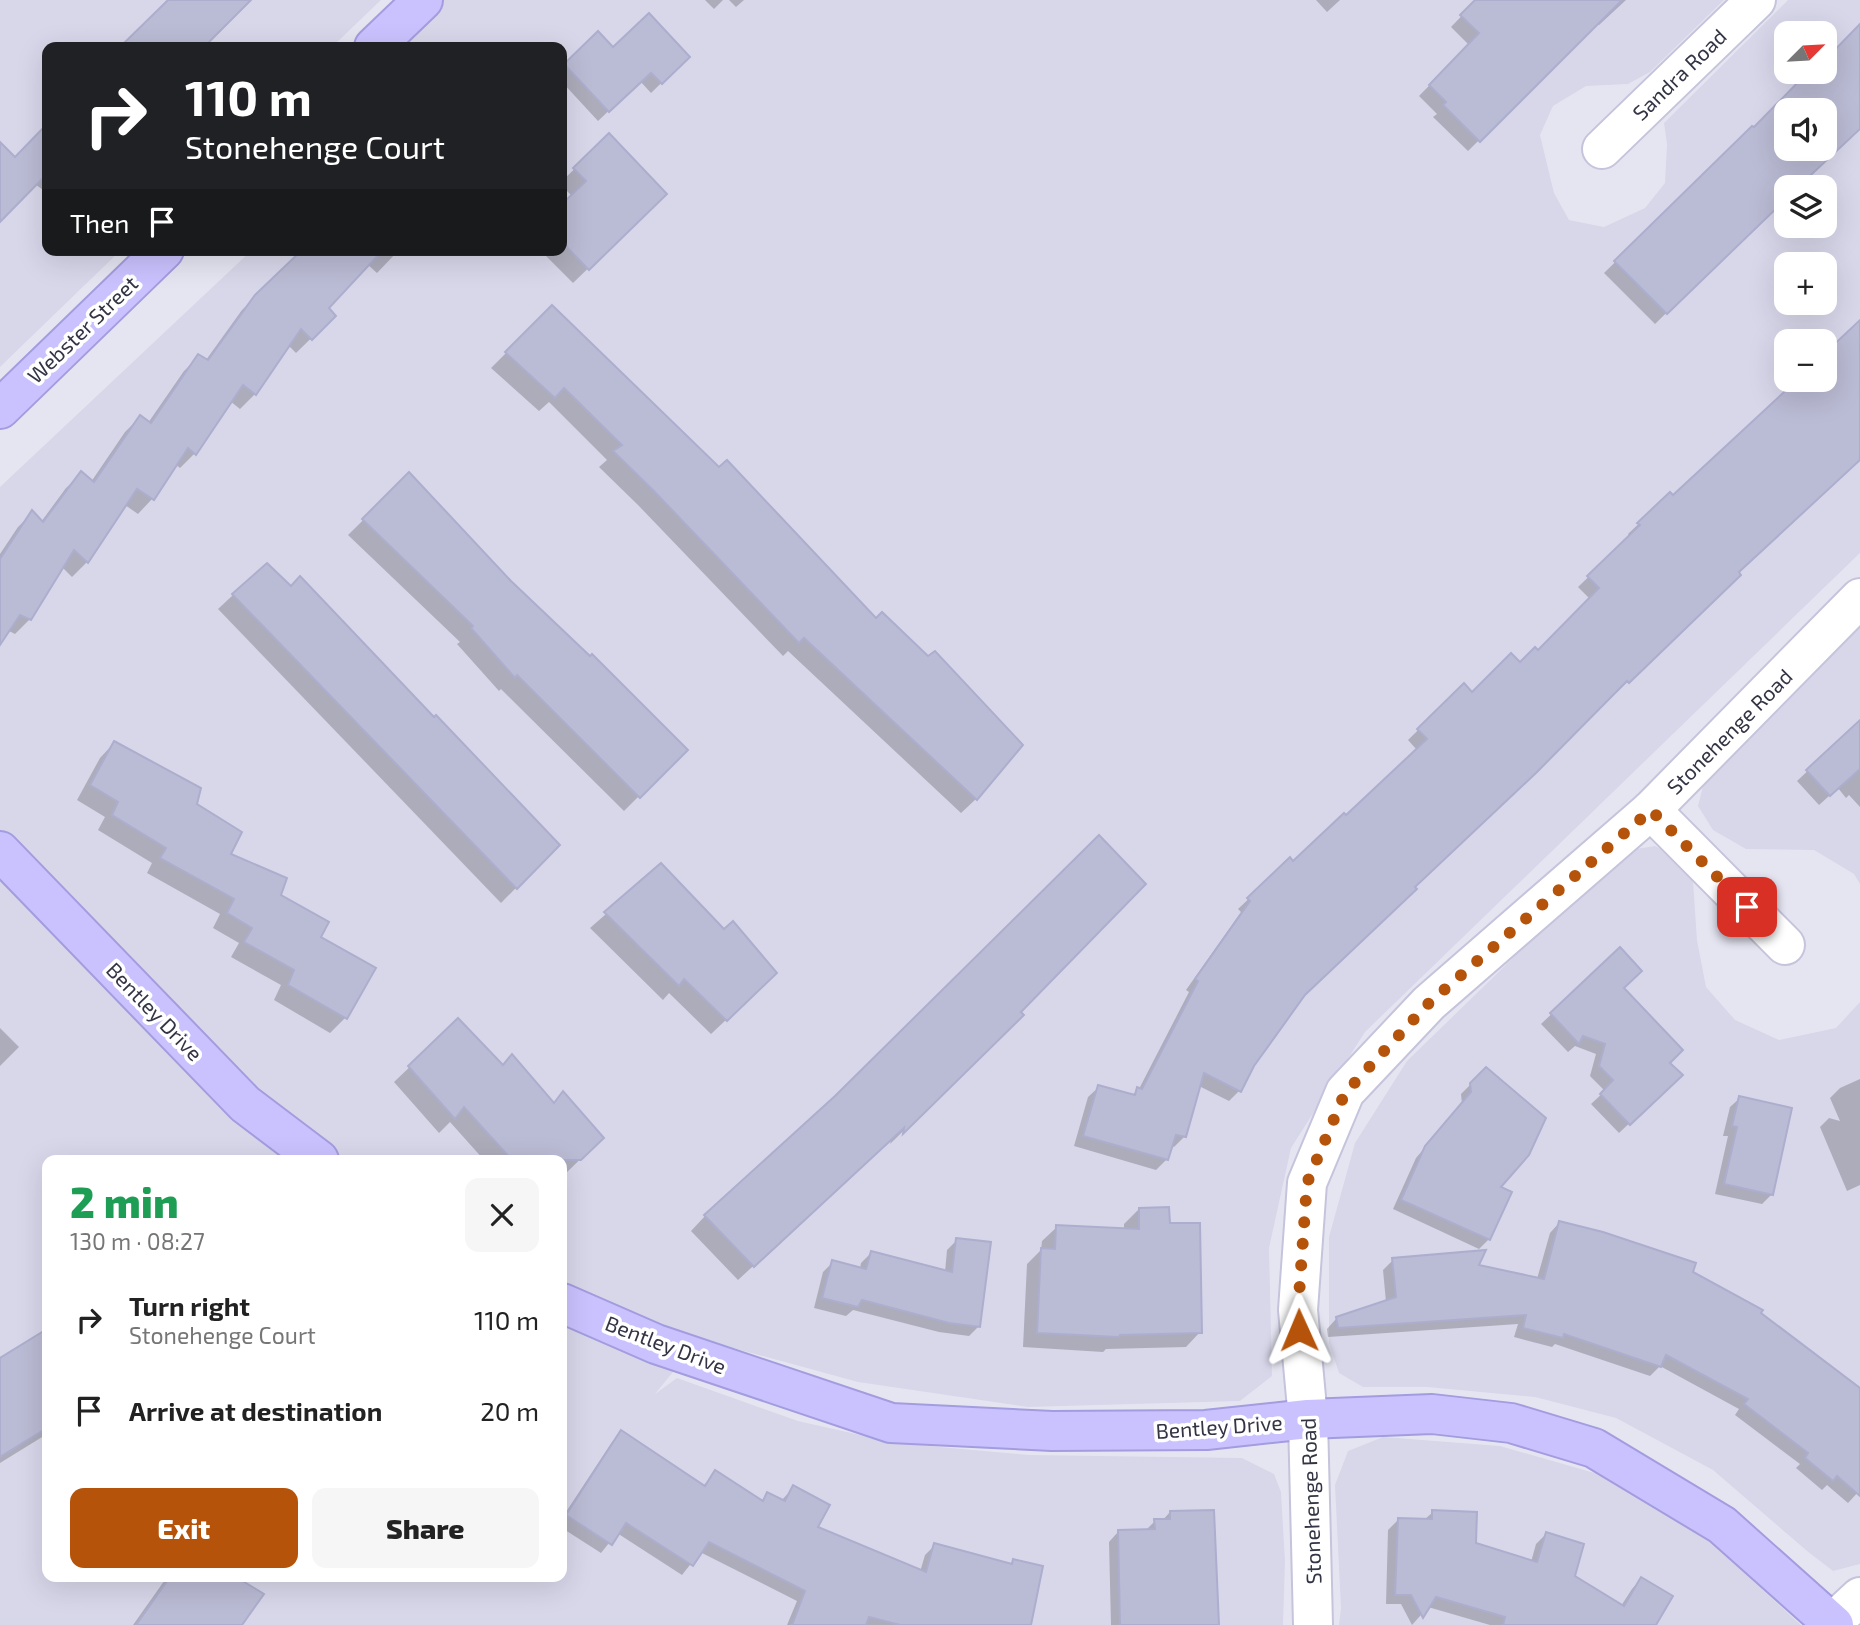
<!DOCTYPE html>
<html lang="en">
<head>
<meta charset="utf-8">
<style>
	:root { --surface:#fff; --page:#f6f6f6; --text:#222; --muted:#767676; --accent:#b45309 }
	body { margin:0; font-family:"Exo 2",sans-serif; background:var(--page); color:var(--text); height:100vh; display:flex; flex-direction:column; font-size:26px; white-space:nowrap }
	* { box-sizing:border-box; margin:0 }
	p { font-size:23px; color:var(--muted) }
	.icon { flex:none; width:38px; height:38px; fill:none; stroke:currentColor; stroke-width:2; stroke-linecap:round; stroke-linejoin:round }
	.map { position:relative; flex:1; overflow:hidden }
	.details { position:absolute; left:42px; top:1155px; width:525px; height:427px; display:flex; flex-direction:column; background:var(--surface); border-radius:14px; box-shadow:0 7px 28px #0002 }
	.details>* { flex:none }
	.banner { position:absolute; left:42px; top:42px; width:525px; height:214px; border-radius:14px; box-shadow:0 7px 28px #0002; background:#202124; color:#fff; overflow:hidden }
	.needle { width:46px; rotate:66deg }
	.buttons { position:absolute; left:1774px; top:21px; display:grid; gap:14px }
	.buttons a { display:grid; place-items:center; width:63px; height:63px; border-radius:14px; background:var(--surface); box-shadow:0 7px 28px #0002; font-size:35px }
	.pin { position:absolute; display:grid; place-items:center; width:60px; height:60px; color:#fff; margin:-30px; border-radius:14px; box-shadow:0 4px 10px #0006 }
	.me { position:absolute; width:77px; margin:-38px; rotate:359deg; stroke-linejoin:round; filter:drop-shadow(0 0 5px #0008) }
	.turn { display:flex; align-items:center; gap:24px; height:147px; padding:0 28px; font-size:32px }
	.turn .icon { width:91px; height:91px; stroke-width:2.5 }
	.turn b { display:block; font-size:49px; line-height:60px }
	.then { display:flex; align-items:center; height:66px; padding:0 28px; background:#0003; gap:14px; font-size:26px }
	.round { display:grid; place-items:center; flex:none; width:74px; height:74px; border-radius:14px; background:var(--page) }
	.summary { display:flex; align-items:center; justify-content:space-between; height:119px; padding:0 28px }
	h1 { font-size:42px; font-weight:800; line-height:52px; color:#1e9e55 }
	.cta { display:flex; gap:14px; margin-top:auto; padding:14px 28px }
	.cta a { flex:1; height:80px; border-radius:14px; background:var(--accent); color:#fff; font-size:28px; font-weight:800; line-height:80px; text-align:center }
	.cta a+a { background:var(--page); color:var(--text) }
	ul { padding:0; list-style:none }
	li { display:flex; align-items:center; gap:21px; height:91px; padding:0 28px }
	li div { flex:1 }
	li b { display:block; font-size:26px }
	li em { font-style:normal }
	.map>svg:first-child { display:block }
	.residential { fill:#d8d7ea; fill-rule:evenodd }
	.shadow { fill:#0003; fill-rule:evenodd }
	.building { fill:#babbd4; stroke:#adaece; stroke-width:2; fill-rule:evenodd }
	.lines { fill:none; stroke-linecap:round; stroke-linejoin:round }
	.street-casing { stroke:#c5c4dc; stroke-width:42 }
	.secondary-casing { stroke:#a39cdf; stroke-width:42 }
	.street { stroke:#fff; stroke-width:38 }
	.secondary { stroke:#cac2fe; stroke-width:38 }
	.route { stroke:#b45309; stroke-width:12; stroke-dasharray:0 21.6 }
	.labels { text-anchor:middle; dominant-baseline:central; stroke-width:7; stroke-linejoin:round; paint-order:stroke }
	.street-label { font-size:21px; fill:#343544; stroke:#fff }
</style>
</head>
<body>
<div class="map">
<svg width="1860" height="1625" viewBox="0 0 1860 1625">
	<rect width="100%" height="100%" fill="#e5e5f2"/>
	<g class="residential">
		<path d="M0,0H381L332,47H47V250H121L0,367Z"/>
		<path d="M442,0H1724L1650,72L1628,84L1586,86L1553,106L1540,135L1554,193L1569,220L1604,227L1645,208L1665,183L1667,144L1664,123L1788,0H1860V553L1365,1032L1291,1148L1269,1248L1272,1376L1240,1401L1028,1407L858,1382L700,1339L655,1394L677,1378L798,1421L896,1443L1029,1455L1242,1458L1274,1474L1281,1492L1285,1561L1283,1625H0V487L252,250H562V47H393ZM1787,33H1825V72H1787ZM1787,110H1825V149H1787ZM1787,187H1825V226H1787ZM1787,264H1825V303H1787ZM1787,341H1825V380H1787ZM47,1160H562V1577H47Z"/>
		<path d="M1860,624V884L1854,874L1814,850L1746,849L1713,830L1698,806L1707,770Z"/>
		<path d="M1655,846L1679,858L1693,881L1697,940L1706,987L1735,1020L1779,1040L1836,1028L1860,1002V1564L1833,1571L1807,1551L1713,1470L1616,1418L1535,1397L1427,1387H1363L1339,1373L1329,1343V1237L1355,1143L1407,1061L1623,851Z"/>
		<path d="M1383,1437L1500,1446L1605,1476L1704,1536L1801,1625H1339L1341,1608L1335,1485L1348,1451Z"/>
	</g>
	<g class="shadow">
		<path d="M705,0H723L714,9Z"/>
		<path d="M729,0H744L736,7Z"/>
		<path d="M1316,0H1340L1327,12Z"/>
		<path d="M1477,0H1626L1599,25L1597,24L1468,151L1433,117L1437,114L1419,96L1469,45L1451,27Z"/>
		<path d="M1860,26V126L1816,171L1814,169L1795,187H1787V195L1655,324L1604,273L1752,128L1754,130L1811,72H1825V57L1833,50L1835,52ZM1787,110H1825V149H1787Z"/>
		<path d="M598,33L613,49L688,57L651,93L640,81L598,121L562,82V69Z"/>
		<path d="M47,126V193L35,184L0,219V144L15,159Z"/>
		<path d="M609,136L665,194L573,283L540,250H562V207L572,196L562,186V181Z"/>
		<path d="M304,250H399L377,273L367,264L326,309L334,316L296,353L288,345L255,394L240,409L230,401L195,453L180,468L175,464L152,499L138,514L125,505L87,562L72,577L62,567L30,619L15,634L9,631L0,642V554L18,527L32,513L41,522L66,488L81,474L91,482L125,432L140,417L148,423L184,371L199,356L206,360L242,310Z"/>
		<path d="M552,307L976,799L961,813L788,651L783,656L638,505L599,467L607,460L549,402L539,411L491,368Z"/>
		<path d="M1860,323V457L1737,572L1729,585L1617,692L1615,690L1302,996L1253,1065L1239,1091L1229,1101L1199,1086L1184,1137L1174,1147L1171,1146L1167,1159L1156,1170L1074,1146L1088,1097L1099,1087L1131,1096L1139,1089L1189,992L1186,990L1241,912L1238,909L1290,860L1293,864L1346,818L1417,750L1408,740L1463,686L1472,694L1537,652L1590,599L1578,587L1630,537L1628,534L1670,494L1673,498L1786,393L1782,389L1791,380H1825V347L1833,339L1838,344Z"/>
		<path d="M409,475L510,582L685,750L624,811L501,689L499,691L457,644L460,642L348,535Z"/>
		<path d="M233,595L434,720L558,845L501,903L218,609Z"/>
		<path d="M1860,722V807L1849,795L1846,798L1838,788L1819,805L1797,781Z"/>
		<path d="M114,743L195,805L228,855L319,938L374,969L345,1018L330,1033L274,1000L281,985L231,957L239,943L213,928L220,914L147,873L152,863L98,830L105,817L77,800L100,758Z"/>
		<path d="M661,866L724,931L760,988L711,1034L669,993L663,1000L590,928Z"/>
		<path d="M1620,949L1622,989L1668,1063L1680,1075L1619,1133L1591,1104L1605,1091L1590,1076L1596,1054L1575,1046L1568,1052L1541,1024Z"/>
		<path d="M1018,1012L1021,1015L890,1144L892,1138L738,1280L691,1231L705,1216Z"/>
		<path d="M458,1021L502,1066L552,1105L563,1094L602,1138L562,1177V1160H484L450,1122L439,1133L394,1082Z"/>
		<path d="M0,1028L19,1047L0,1066Z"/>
		<path d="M1486,1069L1499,1188L1489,1239L1479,1249L1393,1209L1416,1158L1462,1104L1461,1094Z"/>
		<path d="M1860,1079V1185L1847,1191L1820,1127L1829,1118L1840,1121L1830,1098L1840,1088Z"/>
		<path d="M1740,1098L1772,1194L1762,1204L1715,1194L1728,1136H1723L1730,1107Z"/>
		<path d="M1139,1209L1168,1225L1200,1332L1186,1347L1106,1349L1103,1352L1023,1347L1027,1264L1041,1250L1042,1241L1057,1227L1124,1230V1224Z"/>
		<path d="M1559,1223L1691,1273L1759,1314L1860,1390V1490L1848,1503L1827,1485L1822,1490L1796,1468L1800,1464L1735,1415L1739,1409L1660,1366L1650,1376L1555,1344L1552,1347L1514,1337L1518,1324L1328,1337L1327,1329L1336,1319L1386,1302L1383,1270L1393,1260L1477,1266L1537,1279L1550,1233Z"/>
		<path d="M957,1240L979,1326L969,1336L939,1332L853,1310L846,1316L814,1308L823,1272L833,1262L860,1269L861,1263L871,1253L945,1272L947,1250Z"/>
		<path d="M40,1335L47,1347V1434L0,1463V1360Z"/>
		<path d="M622,1432L703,1486L715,1473L761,1501L768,1494L781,1501L793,1488L815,1528L920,1572L925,1555L935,1545L1009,1565L1013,1561L1029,1625H787L797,1601L700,1552L682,1575L617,1533L601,1553L562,1528V1518L612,1442Z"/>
		<path d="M1170,1512L1217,1625H1111L1109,1542L1118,1532L1145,1531L1155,1521H1162Z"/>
		<path d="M1433,1512L1474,1544L1531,1562L1536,1544L1546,1534L1572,1577L1621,1606L1632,1589L1641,1579L1654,1625H1490L1428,1607L1412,1625L1401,1604H1386L1388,1530L1398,1520H1424Z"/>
		<path d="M167,1577H232L261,1595L240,1625H133Z"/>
	</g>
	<g class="building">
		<path d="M168,0H251L204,47H120Z"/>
		<path d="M1475,0H1622L1480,142L1443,105L1446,102L1429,85L1479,33L1460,15Z"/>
		<path d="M649,13L690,57L662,84L651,73L609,112L564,64L598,31L613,47Z"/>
		<path d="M1860,24V129L1798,187H1787V198L1667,314L1614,261L1752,126L1754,127L1808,72H1825V60ZM1787,110H1825V149H1787Z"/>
		<path d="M47,124V174L0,222V142L15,157Z"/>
		<path d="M609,133L667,194L589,270L562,242V204L586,181L573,168Z"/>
		<path d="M302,250H383L329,308L336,316L312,340L301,329L256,395L243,385L196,455L188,448L154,500L137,489L88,563L74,550L31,620L20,615L0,645V559L32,510L43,522L81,471L94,482L140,415L151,423L198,354L208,360L255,295Z"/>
		<path d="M552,305L719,467L727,460L876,618L882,612L928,656L935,651L1023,745L977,800L804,638L799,643L653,490L613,451L622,445L564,388L555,398L505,352Z"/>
		<path d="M1860,320V460L1739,572L1741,575L1629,683L1627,681L1537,772L1415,887L1417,889L1305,995L1254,1066L1241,1092L1204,1073L1186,1137L1176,1135L1168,1160L1083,1136L1098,1085L1135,1095L1137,1087L1142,1089L1198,981L1195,979L1250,901L1247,898L1290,857L1293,861L1344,813L1346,815L1427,739L1417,729L1464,683L1472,692L1511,653L1520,662L1535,647L1538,650L1599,588L1587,576L1640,525L1637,523L1670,492L1673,495L1797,380H1825V353Z"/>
		<path d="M409,472L511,581L590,656L592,654L688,750L640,798L517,675L515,678L471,628L473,626L362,519Z"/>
		<path d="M267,563L291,586L300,576L434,717L436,715L560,845L517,889L232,594Z"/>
		<path d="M1860,720V769L1830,796L1806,770Z"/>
		<path d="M114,741L201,788L197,804L242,832L231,854L287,878L281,895L329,922L321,937L376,968L347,1019L288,985L294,970L244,942L252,928L227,913L234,899L160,858L166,848L112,815L118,802L90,785Z"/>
		<path d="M1099,835L1146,884L1021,1012L1024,1015L903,1134L904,1128L754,1267L704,1215L835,1096Z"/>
		<path d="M661,863L724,929L733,921L777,973L727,1021L684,979L679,986L604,912Z"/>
		<path d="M1620,947L1642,971L1624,988L1683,1050L1670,1063L1683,1075L1630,1125L1600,1094L1613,1080L1599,1066L1605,1044L1583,1036L1579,1044L1550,1013Z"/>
		<path d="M458,1018L503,1065L512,1054L554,1103L563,1091L604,1138L581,1160H512L464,1107L455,1119L408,1066Z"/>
		<path d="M1486,1067L1546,1118L1529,1155L1501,1187L1512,1192L1490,1240L1401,1200L1425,1146L1471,1092L1470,1083Z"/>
		<path d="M1739,1096L1792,1108L1773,1195L1724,1184L1737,1127L1732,1126Z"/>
		<path d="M1169,1207L1170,1223H1200L1202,1333L1120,1335L1119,1337L1037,1333L1041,1248L1055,1249L1056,1225L1139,1229V1208Z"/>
		<path d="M1559,1221L1603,1232L1696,1263L1693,1272L1763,1310L1761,1313L1860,1388V1496L1837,1476L1833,1481L1805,1458L1808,1453L1744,1404L1748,1399L1666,1355L1661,1367L1564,1334L1563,1338L1523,1328L1526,1315L1338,1328L1336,1317L1396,1297L1392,1258L1486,1250L1479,1265L1544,1279Z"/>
		<path d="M956,1238L991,1242L980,1327L949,1323L862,1300L858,1307L822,1298L832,1260L866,1269L871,1251L952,1272Z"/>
		<path d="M47,1329V1428L0,1457V1358Z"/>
		<path d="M621,1430L705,1486L715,1470L763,1501L767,1492L785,1501L793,1485L830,1505L818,1527L926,1572L934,1543L1012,1564L1013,1559L1043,1566L1031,1625H900L869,1617L866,1625H792L805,1591L709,1542L693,1566L626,1523L612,1545L566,1515Z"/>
		<path d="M1214,1510L1219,1625H1120L1118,1530L1155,1529L1154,1519H1170V1511Z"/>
		<path d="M1432,1510L1477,1512L1476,1543L1537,1562L1546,1532L1584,1544L1575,1576L1624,1606L1641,1577L1673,1596L1656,1625H1503L1505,1617L1436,1597L1423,1618L1411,1595H1395L1398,1518L1432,1519Z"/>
		<path d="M170,1577H236L264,1594L242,1625H136Z"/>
	</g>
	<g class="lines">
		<g class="street-casing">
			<g id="street">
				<path d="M1602,149L1756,0"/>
				<path d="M1651,810L1785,945"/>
				<path d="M1832,1623L1860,1597"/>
				<path d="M1313,1625L1308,1419L1298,1310L1307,1183L1345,1092L1429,1003L1651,810L1860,598"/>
			</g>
		</g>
		<g class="secondary-casing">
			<g id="secondary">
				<path d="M374,47L423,0"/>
				<path d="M0,409L164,250"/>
				<path d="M0,851L245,1104L319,1160"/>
				<path d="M562,1303L656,1344L891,1423L1052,1431L1206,1430L1308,1419L1432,1414L1511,1423L1594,1448L1722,1525L1834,1625"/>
			</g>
		</g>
		<use href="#street" class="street"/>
		<use href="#secondary" class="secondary"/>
	</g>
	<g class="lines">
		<path class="route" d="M1299,1330L1298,1310L1307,1183L1345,1093L1429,1003L1651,810L1747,907"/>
	</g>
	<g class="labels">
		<g class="street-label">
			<text transform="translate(1679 74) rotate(-44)">Sandra Road</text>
			<text transform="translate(82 329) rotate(-44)">Webster Street</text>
			<text transform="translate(1729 731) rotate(-45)">Stonehenge Road</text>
			<text transform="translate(155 1011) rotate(46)">Bentley Drive</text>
			<text transform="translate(666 1344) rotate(21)">Bentley Drive</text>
			<text transform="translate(1219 1426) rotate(-4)">Bentley Drive</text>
			<text transform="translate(1310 1501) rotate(-92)">Stonehenge Road</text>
		</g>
	</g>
</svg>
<div class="buttons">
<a><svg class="needle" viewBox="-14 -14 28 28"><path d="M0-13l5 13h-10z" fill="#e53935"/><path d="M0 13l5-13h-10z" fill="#767676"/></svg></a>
<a><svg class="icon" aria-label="sound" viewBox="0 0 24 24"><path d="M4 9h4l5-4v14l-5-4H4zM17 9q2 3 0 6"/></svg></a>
<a><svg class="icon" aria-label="layers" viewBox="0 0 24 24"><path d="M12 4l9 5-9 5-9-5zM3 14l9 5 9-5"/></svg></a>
<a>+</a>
<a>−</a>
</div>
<div class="pin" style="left:1747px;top:907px;background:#d93025"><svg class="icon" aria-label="arrive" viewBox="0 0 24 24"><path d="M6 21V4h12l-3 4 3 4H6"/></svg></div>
<svg class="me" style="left:1299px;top:1330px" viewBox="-20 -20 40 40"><path d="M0-17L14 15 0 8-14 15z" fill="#b45309" stroke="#fff" stroke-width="4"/></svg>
<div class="banner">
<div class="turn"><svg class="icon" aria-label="right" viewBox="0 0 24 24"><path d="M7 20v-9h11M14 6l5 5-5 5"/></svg><div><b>110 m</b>Stonehenge Court</div></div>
<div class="then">Then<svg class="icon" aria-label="arrive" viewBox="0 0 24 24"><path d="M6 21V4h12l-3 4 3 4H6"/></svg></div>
</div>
<section class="details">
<div class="summary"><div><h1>2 min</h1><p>130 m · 08:27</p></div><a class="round"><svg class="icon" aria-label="close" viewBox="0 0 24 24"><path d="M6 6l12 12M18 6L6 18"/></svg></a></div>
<ul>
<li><svg class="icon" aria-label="right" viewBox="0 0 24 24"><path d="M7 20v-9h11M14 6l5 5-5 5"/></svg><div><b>Turn right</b><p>Stonehenge Court</p></div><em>110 m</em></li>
<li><svg class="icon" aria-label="arrive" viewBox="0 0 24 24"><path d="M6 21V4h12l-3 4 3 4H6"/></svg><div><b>Arrive at destination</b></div><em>20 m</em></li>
</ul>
<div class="cta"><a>Exit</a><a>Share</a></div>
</section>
</div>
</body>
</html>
